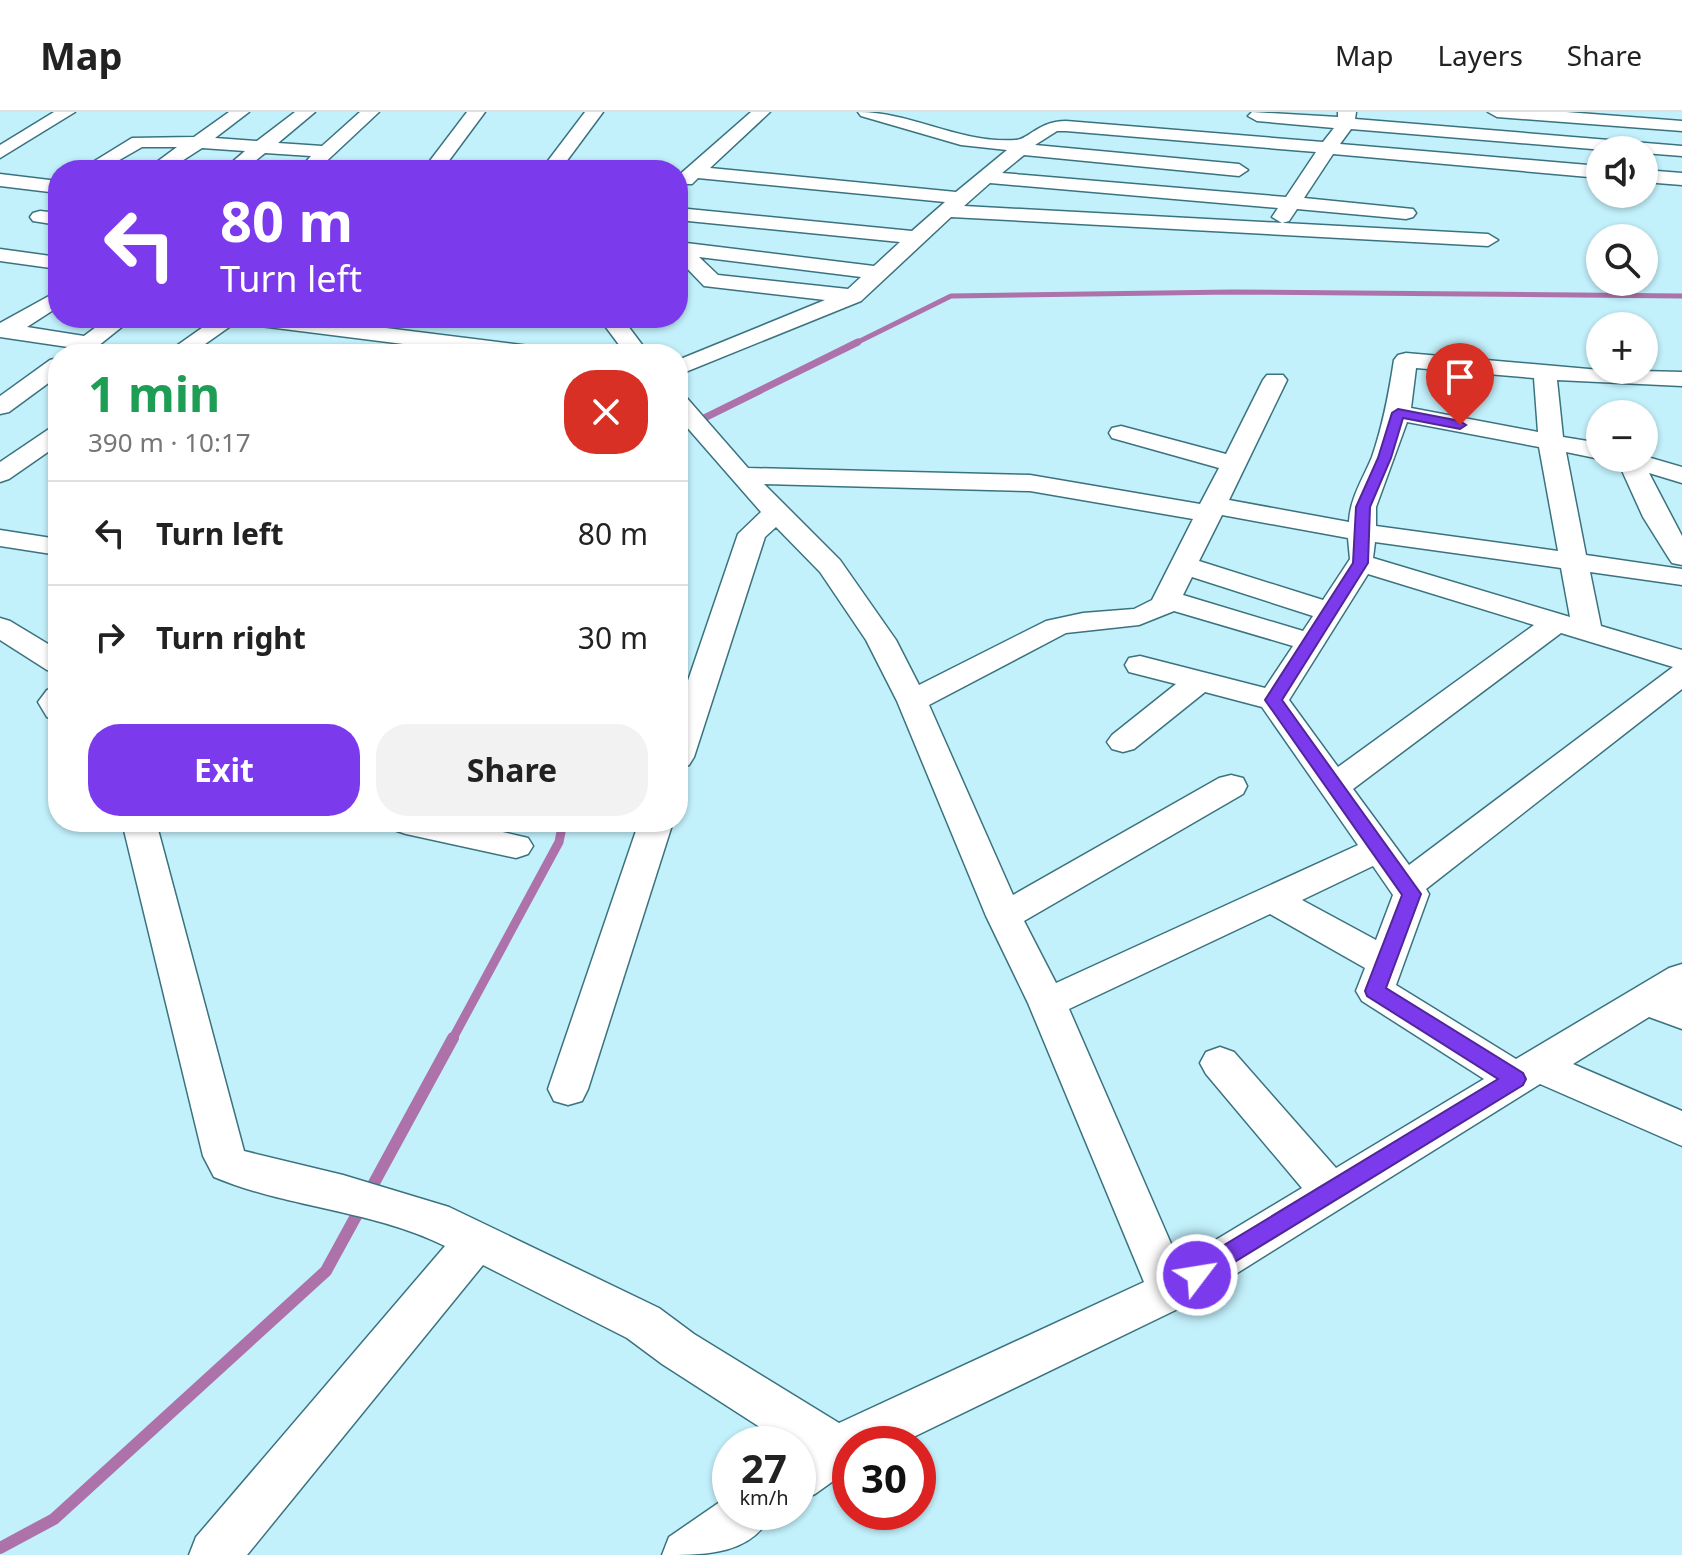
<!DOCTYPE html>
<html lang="en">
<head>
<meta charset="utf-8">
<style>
	:root { --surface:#fff; --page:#f2f2f2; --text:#222; --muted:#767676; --line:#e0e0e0; --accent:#7c3aed }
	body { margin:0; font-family:"Noto Sans",sans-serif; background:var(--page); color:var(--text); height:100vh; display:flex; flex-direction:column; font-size:30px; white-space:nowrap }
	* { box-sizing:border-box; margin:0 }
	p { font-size:26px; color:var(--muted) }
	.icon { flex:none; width:44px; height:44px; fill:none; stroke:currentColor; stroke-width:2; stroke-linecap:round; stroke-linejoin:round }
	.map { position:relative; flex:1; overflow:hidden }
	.panel { position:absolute; left:48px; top:232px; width:640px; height:488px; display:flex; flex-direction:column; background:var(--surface); border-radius:32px; box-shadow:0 2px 6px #0004 }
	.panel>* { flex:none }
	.guide { position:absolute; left:48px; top:48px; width:640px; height:168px; border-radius:32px; box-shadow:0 2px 6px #0004; background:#7c3aed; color:#fff; overflow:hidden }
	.buttons { position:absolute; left:1586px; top:24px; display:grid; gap:16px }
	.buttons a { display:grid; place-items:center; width:72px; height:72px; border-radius:50%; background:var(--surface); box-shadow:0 2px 6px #0004; font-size:40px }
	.speed { position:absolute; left:712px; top:1314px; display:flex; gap:16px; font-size:40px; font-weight:700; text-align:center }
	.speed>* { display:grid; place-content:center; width:104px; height:104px; border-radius:50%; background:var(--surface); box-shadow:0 2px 6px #0004; line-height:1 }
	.speed small { font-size:20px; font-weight:400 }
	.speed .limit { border:12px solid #d22; background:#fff; color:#111 }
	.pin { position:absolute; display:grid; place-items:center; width:68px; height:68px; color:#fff; margin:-82px -34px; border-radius:50% 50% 50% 0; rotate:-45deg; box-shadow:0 0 8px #0007 }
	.pin .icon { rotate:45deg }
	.me { position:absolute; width:88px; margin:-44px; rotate:59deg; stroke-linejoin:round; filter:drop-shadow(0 0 6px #0008) }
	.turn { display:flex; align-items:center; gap:28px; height:168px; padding:0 40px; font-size:36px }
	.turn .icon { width:104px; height:104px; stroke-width:2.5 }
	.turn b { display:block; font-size:56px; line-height:68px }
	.round { display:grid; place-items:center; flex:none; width:84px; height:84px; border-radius:32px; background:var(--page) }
	.head { display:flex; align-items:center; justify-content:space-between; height:136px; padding:0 40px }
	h1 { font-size:48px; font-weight:700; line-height:60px; color:#1e9e55 }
	.primary-button { display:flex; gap:16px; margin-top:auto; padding:16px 40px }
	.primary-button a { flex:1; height:92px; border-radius:32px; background:var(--accent); color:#fff; font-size:32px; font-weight:700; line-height:92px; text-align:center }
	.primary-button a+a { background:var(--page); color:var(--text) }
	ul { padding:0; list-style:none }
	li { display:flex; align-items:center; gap:24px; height:104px; padding:0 40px; border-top:2px solid var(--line) }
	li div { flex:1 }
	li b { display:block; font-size:30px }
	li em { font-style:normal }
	header { display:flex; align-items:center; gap:48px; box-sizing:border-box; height:112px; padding:0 40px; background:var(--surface); border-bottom:2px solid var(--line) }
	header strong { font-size:38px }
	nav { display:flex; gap:44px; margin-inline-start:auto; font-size:28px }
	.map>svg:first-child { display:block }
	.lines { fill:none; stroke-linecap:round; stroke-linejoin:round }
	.stream-far3 { stroke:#ad72aa; stroke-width:5 }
	.stream-far2 { stroke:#ad72aa; stroke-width:7 }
	.stream-far1 { stroke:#ad72aa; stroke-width:9 }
	.stream { stroke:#ad72aa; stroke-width:12 }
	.minor-casing { stroke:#3a737f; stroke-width:3 }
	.minor { fill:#fff; fill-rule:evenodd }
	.route { fill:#7c3aed; stroke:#51269a; stroke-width:2 }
</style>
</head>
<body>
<header>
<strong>Map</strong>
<nav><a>Map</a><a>Layers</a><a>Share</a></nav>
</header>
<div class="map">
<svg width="1682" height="1443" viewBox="0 0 1682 1443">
	<rect width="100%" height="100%" fill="#c2f0fb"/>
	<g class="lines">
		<path class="stream-far3" d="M854,232L951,184L1233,180L1682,184"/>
		<path class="stream-far2" d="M678,319L858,230"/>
		<path class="stream-far1" d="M452,928L559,730L563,710"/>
		<g class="stream">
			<path d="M368,1082L453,926"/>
			<path d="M0,1436L54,1407L326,1159L361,1095"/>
		</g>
		<g class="minor-casing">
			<g id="minor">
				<path d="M54,0H75L0,46V33Z"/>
				<path d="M229,0H249L215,26L257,29L295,0H315L278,31L322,34L360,0H379L317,58H304L302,54L311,44L265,41L244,58H223L245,39L202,36L168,58H146L177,35H142L102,58H80L132,26L194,25Z"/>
				<path d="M467,0H485L442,58H423Z"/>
				<path d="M585,0H603L560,58H541Z"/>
				<path d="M751,0H770L710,56L956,80L1007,38L961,33L861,4L858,0C912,0 961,32 1016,28C1029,27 1039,9 1066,9L1323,30L1334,16L1257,9L1248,4L1252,0L1338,5V0H1356L1355,7L1682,34V44L1644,41V38H1604L1351,17L1340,32L1600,54V66L1333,42L1304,86L1413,97L1416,101L1413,105L1406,107L1297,97L1289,109L1282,111L1272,105L1278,96L990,71L964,94L1488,122L1498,128L1488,134L951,105L861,189L678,263V248L825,188L704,174L678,147V130L874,154L900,130L678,108V96L912,119L945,90L698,66L692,72H678V64ZM1057,19H1066L1316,40L1286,85L1002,61L1024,43L1239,64L1248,58L1239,52L1035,33ZM699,145L861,165L848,177L718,163Z"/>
				<path d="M1488,0H1566L1682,9V19L1497,5Z"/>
				<path d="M1644,58L1682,61V73L1644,70Z"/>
				<path d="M0,62L58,69V81L0,74Z"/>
				<path d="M40,99L58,101V113L33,109L30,105L33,101Z"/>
				<path d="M0,137L58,145V157L0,149Z"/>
				<path d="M58,179V195L27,215L84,224L108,206H133L88,242H62L68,235L0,225V211Z"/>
				<path d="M216,206H306L537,235L545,237L548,242H483L253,213L242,206L191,242H165Z"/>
				<path d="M599,206H622L649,242H626Z"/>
				<path d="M1406,241L1600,258L1682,260V274L1557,268L1563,325L1600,331V347L1566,340L1586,443L1682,457V473L1590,460L1601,514L1682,538V577L1426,777L1429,782L1396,873L1516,947L1669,856L1682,852V917L1649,905L1573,952L1682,999V1034L1540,972L1186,1193L899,1332H850V1357L815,1382L798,1389V1332H786L662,1252L627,1226L483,1153L247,1443H189L196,1425L445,1134C372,1098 288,1096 214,1065L203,1044L122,710H156L244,1039L343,1063L449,1095L659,1196L694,1222L839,1311L1144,1170L1028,891L986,804L897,589L866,528L820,460L776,415L765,425L694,645L689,653L678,656V598L738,422L761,400L678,305V283L686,285L748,356L1030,363L1200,392L1219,356L1112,326L1109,321L1112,316L1121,314L1226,342L1263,268L1267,263H1283L1287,268L1229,388L1349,410C1350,386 1363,367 1372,345C1383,313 1389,281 1394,248L1398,243ZM1416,256L1534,266L1538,320L1411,296ZM1407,310L1539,335L1558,439L1376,414V395ZM764,372L1030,379L1193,407L1152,488L1134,497L1083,501L1046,509L919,573L896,528L840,448ZM1222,403L1348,426L1350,447L1323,488L1199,449ZM1375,430L1561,456L1570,505L1373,446ZM1368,462L1534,513L1338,655L1289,588ZM1192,465L1313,504L1303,519L1183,483ZM1174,499L1293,534L1265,576L1140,544L1129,546L1125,553L1129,560L1176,572L1112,623L1107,630L1112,637L1123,640L1134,637L1205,580L1262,595L1358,733L1056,871L1024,809L1243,682L1247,674L1243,666L1231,663L1219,666L1013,783L929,593L1066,521L1139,513ZM1561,521L1673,555L1409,753L1353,677ZM1373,754L1393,783L1376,828L1302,788ZM1270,802L1365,856L1356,879L1362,889L1484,967L1336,1056L1234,940L1220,935L1206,940L1200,951L1206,962L1302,1076L1179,1150L1069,897Z"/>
				<path d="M58,246V264L9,300L0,302V284L50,248Z"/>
				<path d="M58,315V333L9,367L0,370V350L49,317Z"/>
				<path d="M1644,344L1682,355V371L1649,361L1682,424V453L1672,451L1668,445L1643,405L1619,352L1612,346Z"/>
				<path d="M0,418L58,427V443L0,434Z"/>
				<path d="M0,506L10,509L58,538V560L47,558L0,528Z"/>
				<path d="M58,575V608L47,605L38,590L47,578Z"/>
				<path d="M389,710H460L528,726L533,734L528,742L516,746L406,722L394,718Z"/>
				<path d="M639,710H673L588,977L582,989L568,993L554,989L548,977Z"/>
				<path d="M730,1383V1400H773C752,1443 708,1443 662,1443L669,1425Z"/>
			</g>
		</g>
		<use href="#minor" class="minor"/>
	</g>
	<path class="route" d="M1398,297L1460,309L1466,313L1460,317L1403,306L1391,346L1370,395L1368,451L1282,588L1421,782L1386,876L1523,961L1526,967L1523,973L1197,1173L1188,1170L1185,1163L1188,1155L1498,967L1367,884L1365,879L1402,783L1265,588L1353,451L1356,395L1378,346L1392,301Z"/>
</svg>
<div class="buttons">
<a><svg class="icon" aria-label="sound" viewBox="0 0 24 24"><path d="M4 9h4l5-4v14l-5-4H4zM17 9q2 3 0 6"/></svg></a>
<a><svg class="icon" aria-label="search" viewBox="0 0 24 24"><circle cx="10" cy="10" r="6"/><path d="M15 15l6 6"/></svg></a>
<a>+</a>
<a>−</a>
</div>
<div class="speed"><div>27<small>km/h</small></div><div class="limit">30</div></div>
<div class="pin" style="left:1460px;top:313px;background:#d93025"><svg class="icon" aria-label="arrive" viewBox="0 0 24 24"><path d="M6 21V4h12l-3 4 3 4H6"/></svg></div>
<svg class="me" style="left:1197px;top:1163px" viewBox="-20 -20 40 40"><circle r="17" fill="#7c3aed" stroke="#fff" stroke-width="3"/><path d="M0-11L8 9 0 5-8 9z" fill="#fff"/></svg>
<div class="guide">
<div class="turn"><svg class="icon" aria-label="left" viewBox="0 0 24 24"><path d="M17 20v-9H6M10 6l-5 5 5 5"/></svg><div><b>80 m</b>Turn left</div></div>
</div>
<section class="panel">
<div class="head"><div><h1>1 min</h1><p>390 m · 10:17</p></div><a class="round" style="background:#d93025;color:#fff"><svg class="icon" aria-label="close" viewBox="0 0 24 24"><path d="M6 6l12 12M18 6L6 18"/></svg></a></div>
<ul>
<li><svg class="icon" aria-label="left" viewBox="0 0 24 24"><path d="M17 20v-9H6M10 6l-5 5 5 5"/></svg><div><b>Turn left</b></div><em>80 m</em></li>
<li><svg class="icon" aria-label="right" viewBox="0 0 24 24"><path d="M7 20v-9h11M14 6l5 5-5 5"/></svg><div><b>Turn right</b></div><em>30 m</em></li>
</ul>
<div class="primary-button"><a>Exit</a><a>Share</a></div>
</section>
</div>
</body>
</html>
